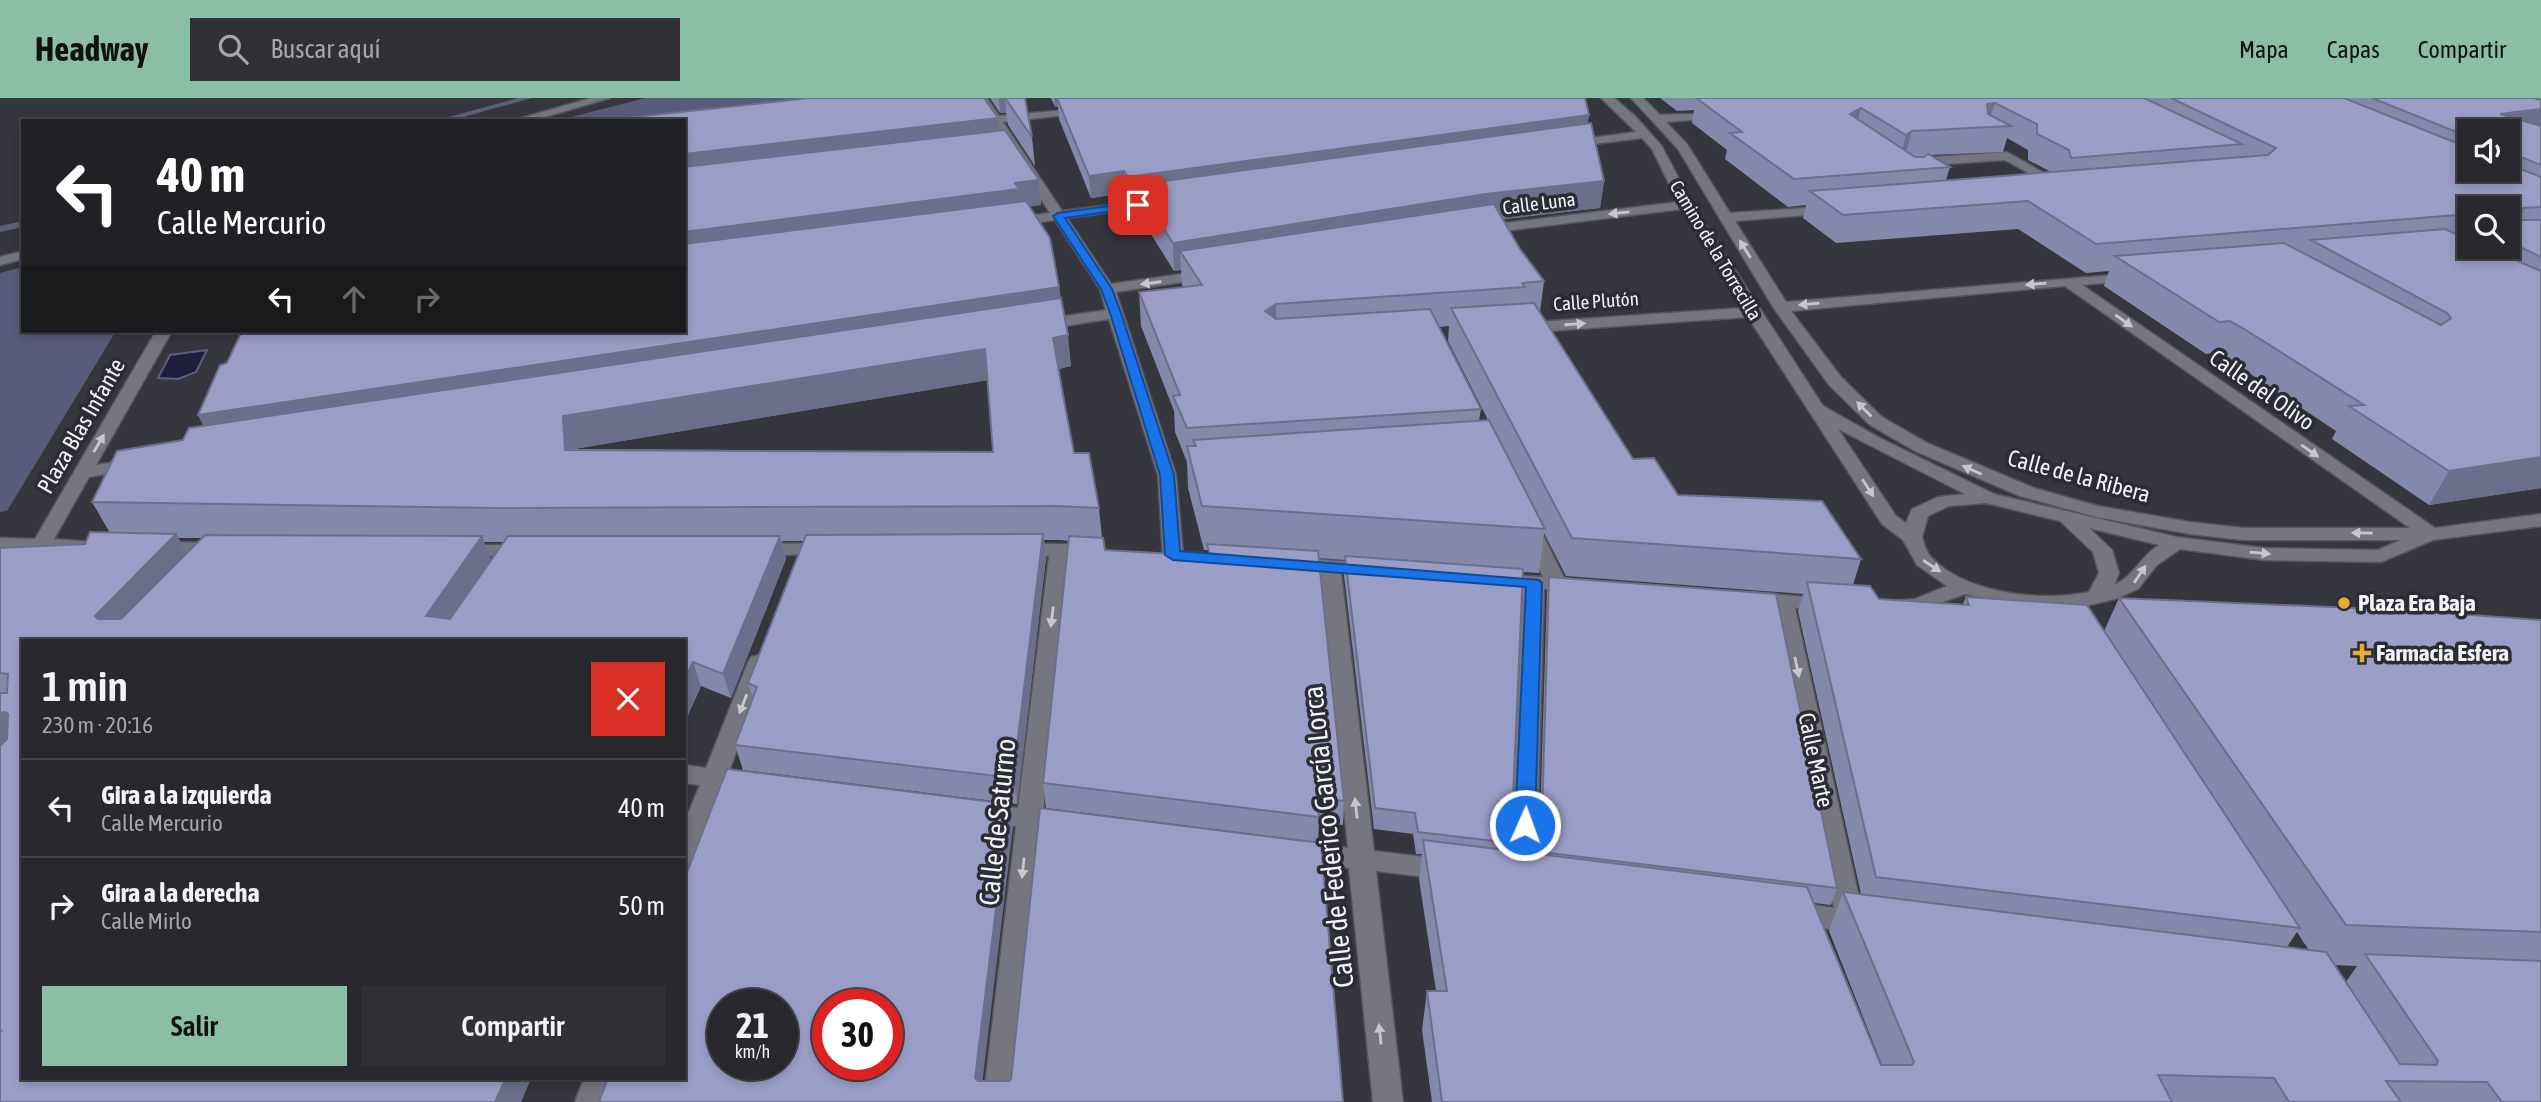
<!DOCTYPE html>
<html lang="es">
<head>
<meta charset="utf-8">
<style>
	:root { --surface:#28282e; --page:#303036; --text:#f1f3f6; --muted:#a5a6aa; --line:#44444a; --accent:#8abfa5 }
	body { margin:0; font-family:"Asap Condensed",sans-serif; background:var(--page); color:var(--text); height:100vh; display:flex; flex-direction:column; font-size:26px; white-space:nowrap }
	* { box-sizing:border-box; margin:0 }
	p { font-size:23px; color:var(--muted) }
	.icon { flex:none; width:38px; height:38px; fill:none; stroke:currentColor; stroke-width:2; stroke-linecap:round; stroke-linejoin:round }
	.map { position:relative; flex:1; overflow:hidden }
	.panel { position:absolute; left:21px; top:541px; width:665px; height:441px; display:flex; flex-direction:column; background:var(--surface); border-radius:0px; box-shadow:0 4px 10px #0003,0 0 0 2px var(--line) }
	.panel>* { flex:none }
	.guide { position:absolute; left:21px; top:21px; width:665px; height:214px; border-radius:0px; box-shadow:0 4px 10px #0003,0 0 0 2px var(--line); background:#202124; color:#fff; overflow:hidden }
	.fabs { position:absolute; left:2457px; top:21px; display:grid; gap:14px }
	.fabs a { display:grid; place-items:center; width:63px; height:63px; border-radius:0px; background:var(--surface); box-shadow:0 4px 10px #0003,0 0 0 2px var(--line); font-size:35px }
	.speed { position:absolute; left:707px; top:891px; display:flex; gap:14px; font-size:35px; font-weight:700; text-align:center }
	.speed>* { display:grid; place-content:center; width:91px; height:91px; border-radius:50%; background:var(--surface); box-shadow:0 4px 10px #0003,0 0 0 2px var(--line); line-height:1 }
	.speed small { font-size:18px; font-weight:400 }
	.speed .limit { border:10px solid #d22; background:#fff; color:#111 }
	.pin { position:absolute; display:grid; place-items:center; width:60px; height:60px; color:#fff; margin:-30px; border-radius:14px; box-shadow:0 4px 10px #0006 }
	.me { position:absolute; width:77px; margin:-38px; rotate:2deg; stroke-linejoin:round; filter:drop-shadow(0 0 5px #0008) }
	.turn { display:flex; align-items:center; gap:24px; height:147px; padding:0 21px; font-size:32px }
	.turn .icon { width:91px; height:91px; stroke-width:2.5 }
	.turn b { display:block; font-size:49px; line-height:60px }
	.lanes { display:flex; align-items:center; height:66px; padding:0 21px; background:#0003; justify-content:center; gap:35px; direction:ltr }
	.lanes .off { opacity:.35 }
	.round { display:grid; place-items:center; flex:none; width:74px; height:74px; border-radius:0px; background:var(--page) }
	.overview { display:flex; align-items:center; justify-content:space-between; height:119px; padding:0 21px }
	h1 { font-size:42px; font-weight:600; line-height:52px }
	.action { display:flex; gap:14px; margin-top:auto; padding:14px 21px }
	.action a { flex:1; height:80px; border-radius:0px; background:var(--accent); color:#111; font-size:28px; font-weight:600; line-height:80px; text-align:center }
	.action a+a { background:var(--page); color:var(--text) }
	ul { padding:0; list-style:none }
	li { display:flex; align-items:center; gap:21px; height:98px; padding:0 21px; border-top:2px solid var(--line) }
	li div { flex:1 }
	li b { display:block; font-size:26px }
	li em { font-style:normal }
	header { display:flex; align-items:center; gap:42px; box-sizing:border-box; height:98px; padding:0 35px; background:var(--accent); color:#111 }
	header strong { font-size:33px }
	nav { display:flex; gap:38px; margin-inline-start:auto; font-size:24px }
	.search { width:490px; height:63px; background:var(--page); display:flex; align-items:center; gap:18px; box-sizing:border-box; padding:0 24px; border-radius:0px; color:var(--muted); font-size:26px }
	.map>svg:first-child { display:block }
	.green { fill:#595b7a }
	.water { fill:#1e1f3f; stroke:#5e5f76; stroke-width:2 }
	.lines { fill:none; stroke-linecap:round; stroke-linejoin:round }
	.stream { fill:#5e5f76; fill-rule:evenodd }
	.minor-casing { stroke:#54555c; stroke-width:3 }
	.minor { fill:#75767f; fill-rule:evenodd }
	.wall { fill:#8488aa; fill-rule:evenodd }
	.shaded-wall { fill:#6c6f8b }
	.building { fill:#9a9ec6; stroke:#6c6f8b; stroke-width:2; fill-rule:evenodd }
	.oneway { fill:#c6c7ce }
	.route { fill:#1a73e8; stroke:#114b97; stroke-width:2 }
	.poi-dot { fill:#e8ab37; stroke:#2c2c34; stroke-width:2.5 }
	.labels { text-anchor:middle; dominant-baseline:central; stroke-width:7; stroke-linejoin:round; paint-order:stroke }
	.far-street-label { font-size:19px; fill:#f2f3f8; stroke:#2c2c34 }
	.street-label { font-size:23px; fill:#f2f3f8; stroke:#2c2c34 }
	.poi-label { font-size:23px; font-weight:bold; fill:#f2f3f8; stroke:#2c2c34; text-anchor:start }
	.near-street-label { font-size:28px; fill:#f2f3f8; stroke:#2c2c34 }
</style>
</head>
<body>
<header>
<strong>Headway</strong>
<div class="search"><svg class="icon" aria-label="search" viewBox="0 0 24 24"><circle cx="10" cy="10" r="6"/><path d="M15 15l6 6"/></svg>Buscar aquí</div>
<nav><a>Mapa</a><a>Capas</a><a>Compartir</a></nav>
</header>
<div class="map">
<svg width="2541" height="1004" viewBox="0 0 2541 1004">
	<rect width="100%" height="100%" fill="#36363e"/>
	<g class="green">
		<path d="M645,0H845L626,23H556Z"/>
		<path d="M23,169V233H116L7,413L0,414V175Z"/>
	</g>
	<path class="water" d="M207,252L196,274L178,281L158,280L170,257Z"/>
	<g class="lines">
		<g class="stream">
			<path d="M518,0H532L449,23H434Z"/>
			<path d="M23,123V129L0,134V128Z"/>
		</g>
		<g class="minor-casing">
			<g id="minor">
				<path d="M591,0H610L531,23H511Z"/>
				<path d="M975,0H987L999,18L1089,10V14L1085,15L1003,24L1062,113L1169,100L1171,103L1164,107L1067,120L1111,186L1210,172L1217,176L1210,180L1116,194L1176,377L1183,457L1180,461H1166L1163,457L1158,377L1109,221L1039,232L1031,227L1039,222L1106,212L1100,191L1055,122L1012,128L1005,124L1012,120L1050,115Z"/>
				<path d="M1601,0H1614L1635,18L1661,47L1693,107L1823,308L1880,340L1994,396L2177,439L2264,450L2378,452L2401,442H2243L2190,436L2096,419L2020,398L1915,353L1870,327L1829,287L1773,209L1678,51L1631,0H1643L1660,17L1723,15L1725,17L1719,20L1666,24L1687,46L1730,115L1836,108V114L1831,115L1735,123L1786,204L2138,175L2140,178L2133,182L2082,187L2435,430L2541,416V428L2433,442L2381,464L2264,462L2180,451L2157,467L2138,491L2115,501L2082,509H2024L1965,496L1918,513H1892L1888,508L1892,503L1915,501L1947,488L1917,467L1903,442L1882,426L1748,219L1521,235L1513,230L1521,225L1743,210L1682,111L1480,136L1473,132L1480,128L1678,104L1652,51L1642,40L1562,50V44L1566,43L1636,34ZM2065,188L2410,430H2243L2190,424L2098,408L2034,390L1927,345L1882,319L1841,279L1791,213ZM1838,331L1965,396L1938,399L1912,411L1906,425L1896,418ZM1986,405L2060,423L2093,454L2099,475L2089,494C2043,504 1965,496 1931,459C1926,454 1924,445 1922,439L1928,418L1949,408ZM2089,430L2159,447C2141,458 2133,479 2114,487L2119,475L2112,452Z"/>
				<path d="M2007,54L2060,84L2054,88L1949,97L1899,65L1905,61ZM2005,62L2040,81L1951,89L1918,68Z"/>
				<path d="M23,153V161L0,167V159Z"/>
				<path d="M156,233H172L96,367L136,361L145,366L136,371L89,379L54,441L91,444L94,448L91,452H0V440L35,441Z"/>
				<path d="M1529,423L1539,429L1564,480L1581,483L1584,487L1581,491H1544L1536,781L1532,788L1523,791L1514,788L1510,781L1523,490L1487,486L1484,482L1487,478L1494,476L1543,479L1519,429Z"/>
				<path d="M155,444L221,445L228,447L231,451L228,455L221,457L148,454L145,450L148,446Z"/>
				<path d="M830,445L837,447L840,451L837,455L757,458L750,456L747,452L750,448L757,446Z"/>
				<path d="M1016,445L1096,447L1103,449L1106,453L1103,457L1069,458L1043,714L1076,719L1080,726L1076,733L1067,735L1041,732L1013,1004H983L1016,728L976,721L972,715L976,709L985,706L1018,710L1049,458L1009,455L1006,451L1009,447Z"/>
				<path d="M459,447H525L532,449L535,453L532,457L525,459L452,457L449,453L452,449Z"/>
				<path d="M1292,459L1371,466L1378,468L1381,472L1378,476L1341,475L1374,753L1450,762L1459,765L1463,772L1459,779L1450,782L1376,773L1403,1004H1373L1349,770L1285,760L1281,753L1285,746L1294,743L1348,750L1320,474L1285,469L1282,465L1285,461Z"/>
				<path d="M1749,494L1829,501L1836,502L1840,507L1836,512L1795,510L1862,813L1873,816L1877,824L1873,832L1863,835L1791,826L1781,822L1777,815L1781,808L1791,804L1834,810L1774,508L1742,504L1739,500L1742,496Z"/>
				<path d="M759,557L767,559L770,564L729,673L761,679L764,685L761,691L752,694L723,690L697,759L693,766L684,769V725L700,687L684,685V667L706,670L748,564L751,559Z"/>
				<path d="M584,980H614L605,1004H575Z"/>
			</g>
		</g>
		<use href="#minor" class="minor"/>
	</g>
	<g class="wall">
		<path d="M990,0H1025L1032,39L1035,68L1008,27L1006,15H1000Z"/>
		<path d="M1051,0H1585L1589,17L1587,26L1604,83L1600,110L1503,121L1520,151L1544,183L1540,214L1633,361L1678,397L1861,461L1853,487L1879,501L1963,506L1966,499L2104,533L2119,500L2541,522V1004H1432L1422,932L1427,893H1436L1419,781L1422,756H1416L1413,736L1374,731L1344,478L1345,462L1319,460L1344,703L1343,727L1319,724L1318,744L1046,710L1043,685L1069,443L1060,442H1044L1046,460L1017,706L743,672L735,647L753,601L748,585L804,443H782L786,461L731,600L701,588L684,626V542H23V980H531L521,1004H0V450L85,446L110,435L92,404L204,328L198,317L227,265L998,20L999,32L1039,82L1041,107L1030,108L1059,189L1071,268L1059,271L1074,355L1099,410L1102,440L1105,452L1208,458V452H1204L1188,390L1187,364L1175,334L1174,313L1141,228L1139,194L1183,189L1182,186L1181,172L1174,173L1137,114L1136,100L1129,101L1125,95L1091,100L1059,21L1058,9H1055ZM1449,228L1448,243L1488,322L1479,323L1481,311L1439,229ZM987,282L993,354L574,351ZM1544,435L1566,478L1803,496L1798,513L1861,796L1843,794L1829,833L1882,967H1881L1814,805L1831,807L1837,790L1549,479L1547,494L1539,756L1510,753L1523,474L1539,475ZM178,440H202L187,455ZM484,444H504L466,499L491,462ZM2297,834L2304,845L2309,852L2287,849ZM2334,867L2357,868L2346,884Z"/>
		<path d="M1660,0H2541V390L2429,407L2332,341L2336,333L2234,265L2216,255L2206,256L2104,188L2109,173L2086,175L2018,131L1836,145L1803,120L1806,107L1788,109L1725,61L1727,52L1692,25L1694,12L1677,13ZM2469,33H2508V72H2469ZM2007,40L2028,52V62L2051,74L1946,82L1950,69L1929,57L2003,54ZM2469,110H2508V149H2469Z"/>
	</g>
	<g class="shaded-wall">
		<path d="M999,0H1005L1006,15H1000Z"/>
		<path d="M1054,0H1136H1057L1058,9H1055Z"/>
		<path d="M1995,5L1987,29V6Z"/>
		<path d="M1861,10L1855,35L1850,16Z"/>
		<path d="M2541,11V35L2500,16Z"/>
		<path d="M1589,17L1586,38L1135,87L1136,100L1129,101L1128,79Z"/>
		<path d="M998,20L1000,43L684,80V56Z"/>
		<path d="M1912,33L1905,58L1899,63L1906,37Z"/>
		<path d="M1124,73L1125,95L1091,100L1089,78Z"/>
		<path d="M1039,82L1041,107L684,160V134Z"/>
		<path d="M1604,83L1600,110L1483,124L1180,153L1181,172L1174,173L1173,145L1486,96Z"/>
		<path d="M1059,189L1062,216L213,346L198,317Z"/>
		<path d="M1276,206V240L1265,213Z"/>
		<path d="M1068,237L1071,268L1057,271L1053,240Z"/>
		<path d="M985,251L989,282L574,351L565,352L563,318Z"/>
		<path d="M2541,359V390L2429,407L2449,373Z"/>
		<path d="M176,436L189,459L110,542L95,518Z"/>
		<path d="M1043,436L1046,460L1017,706L1013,680Z"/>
		<path d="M482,438L491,462L436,542L426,518Z"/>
		<path d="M780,438L786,461L731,600L723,576Z"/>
		<path d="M693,564L701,588L684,626V583Z"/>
		<path d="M5,614L22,638L0,654V615Z"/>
		<path d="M1009,706L1013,729L980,1004L975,980Z"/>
		<path d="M506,980H531L521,1004H495Z"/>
	</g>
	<g class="building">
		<path d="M809,0H984L998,20L684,56V23H598Z"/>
		<path d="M1005,0H1025L1032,39Z"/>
		<path d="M1057,0H1585L1589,17L1128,79L1124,73L1089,78Z"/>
		<path d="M1696,0H2144L2242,46L2071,60L2069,52L2037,36V26L1995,5L1987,6L1988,16L2011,28L1912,33L1906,37L1861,10L1850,16L1915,59H1924L1928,56L1950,69L1794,81L1730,35L1742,34Z"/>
		<path d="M2171,0H2344L2469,50V72H2508V66L2541,79V109L2523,110L2520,122H2541V159L2508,143V110H2469V116L2096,146L2028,103L1843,117L1810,93L2268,57L2276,50Z"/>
		<path d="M2372,0H2534L2541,2V11L2500,16L2541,28V67L2508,54V33H2469V39Z"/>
		<path d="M1591,25L1604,83L1486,96L1173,145L1135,87Z"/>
		<path d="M1005,32L1039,82L1015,85L1019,91L684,134V69Z"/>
		<path d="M1026,103L1050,140L1059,189L198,317L220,267L227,265L242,233H684V146Z"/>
		<path d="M1494,106L1520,151L1544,183L1522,185L1525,189L1276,206L1265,213L1276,221L1430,211L1481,311L1187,330L1173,298L1180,297L1139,194L1202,187L1180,153Z"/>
		<path d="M2445,131L2469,142V149H2485L2541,173V359L2449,373L2349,308L2364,307L2249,234L2230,223L2219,224L2115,158L2284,145L2441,227L2451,220L2447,215L2311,142Z"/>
		<path d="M1061,200L1068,237L1053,240L1065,308L1074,355H1089L1099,410L1056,408L496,410L92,404L117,353L183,342L189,330ZM985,251L993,354L565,352L563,318Z"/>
		<path d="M1534,205L1633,361L1654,360L1678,397L1822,403L1861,461L1572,440L1451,210Z"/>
		<path d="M1489,322L1545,431L1202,408L1187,348H1196L1193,342Z"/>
		<path d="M90,434L176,436L95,518L98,521H121L205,437L482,438L426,518L450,521L508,438H780L723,576L693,564L684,583V542H23V980H116L134,981L135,980H506L495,1004H0V934L1,933H0V648L7,641L8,616L5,614L0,615V595H7L8,576L0,575V450L85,446Z"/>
		<path d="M1043,436L1013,680L735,647L757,589L748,585L806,437Z"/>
		<path d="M1069,438L1103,440L1105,452L1210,458L1207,446L1318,453L1344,703L1317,700L1319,719L1043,685Z"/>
		<path d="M1345,458L1523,471L1511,745L1418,734L1415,715L1375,710Z"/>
		<path d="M1549,479L1776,496L1837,790L1541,754Z"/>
		<path d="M1807,484L1870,488L1879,501L1969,507L1966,499L2087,507L2300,830L1876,779Z"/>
		<path d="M2119,500L2401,512L2541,522V834L2346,827Z"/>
		<path d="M727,671L1009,706L975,980L978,983H1009L1011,981L1040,710L1321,745L1343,1004H599L608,980H684V782ZM723,906H782V966H723ZM828,906H887V966H828Z"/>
		<path d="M1423,742L1807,789L1881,967H1912L1914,964L1843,794L2326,854L2400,966L2436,967L2438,963L2365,856L2541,863V1004H2502L2487,984L2386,983L2401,1004H2289L2274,980L2158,977L2172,1004H1442L1427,893H1447Z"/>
	</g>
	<defs><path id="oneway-solid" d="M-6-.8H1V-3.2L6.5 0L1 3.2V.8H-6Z" transform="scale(1.75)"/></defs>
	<g class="oneway">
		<use href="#oneway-solid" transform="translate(1619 115) rotate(174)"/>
		<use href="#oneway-solid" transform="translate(1745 151) rotate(-122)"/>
		<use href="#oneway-solid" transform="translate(1151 185) rotate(172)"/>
		<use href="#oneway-solid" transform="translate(2036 186) rotate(175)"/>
		<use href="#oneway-solid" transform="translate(1809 206) rotate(175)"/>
		<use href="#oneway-solid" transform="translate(2124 223) rotate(35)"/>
		<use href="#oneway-solid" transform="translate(1575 226) rotate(-4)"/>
		<use href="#oneway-solid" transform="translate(1864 311) rotate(-135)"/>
		<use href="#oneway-solid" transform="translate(99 345) rotate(-60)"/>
		<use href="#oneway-solid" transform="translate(2310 353) rotate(35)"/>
		<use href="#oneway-solid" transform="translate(1972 372) rotate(-156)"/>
		<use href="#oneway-solid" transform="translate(1868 390) rotate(57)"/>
		<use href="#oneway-solid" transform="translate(2362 435) rotate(-179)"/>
		<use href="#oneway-solid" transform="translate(2260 455) rotate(5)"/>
		<use href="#oneway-solid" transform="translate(1932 468) rotate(33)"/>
		<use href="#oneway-solid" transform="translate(2140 476) rotate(-56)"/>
		<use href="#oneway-solid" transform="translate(1052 519) rotate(97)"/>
		<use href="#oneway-solid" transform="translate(1797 569) rotate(78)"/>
		<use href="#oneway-solid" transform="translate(743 606) rotate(111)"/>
		<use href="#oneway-solid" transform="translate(1356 710) rotate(-96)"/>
		<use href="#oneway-solid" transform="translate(1023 770) rotate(96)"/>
		<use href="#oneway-solid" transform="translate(1380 936) rotate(-96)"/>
	</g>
	<path class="route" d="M1138,104L1143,107L1142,109L1065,120L1112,191L1121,215L1174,377L1180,453L1539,482L1542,485L1535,727L1532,732H1518L1515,727L1526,489L1173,462L1165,457L1160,377L1110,215L1101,191L1053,118L1058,115Z"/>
	<g class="poi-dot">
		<circle cx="2344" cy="505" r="7"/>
		<path d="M2358.5 544.5h7v7h7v7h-7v7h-7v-7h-7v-7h7z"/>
	</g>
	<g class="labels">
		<g class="far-street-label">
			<text transform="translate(1539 105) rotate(-7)">Calle Luna</text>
			<text transform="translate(1716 152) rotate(59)">Camino de la Torrecilla</text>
			<text transform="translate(1596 203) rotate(-4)">Calle Plutón</text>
		</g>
		<g class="street-label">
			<text transform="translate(2262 292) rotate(35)">Calle del Olivo</text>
			<text transform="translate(81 328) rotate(-60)">Plaza Blas Infante</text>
			<text transform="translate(2079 378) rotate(15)">Calle de la Ribera</text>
			<text transform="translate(1816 662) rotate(78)">Calle Marte</text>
		</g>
		<g class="poi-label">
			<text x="2358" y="505">Plaza Era Baja</text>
			<text x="2376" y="555">Farmacia Esfera</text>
		</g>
		<g class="near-street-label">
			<text transform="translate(997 724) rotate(-84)">Calle de Saturno</text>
			<text transform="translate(1328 739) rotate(-96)">Calle de Federico García Lorca</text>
		</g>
	</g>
</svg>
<div class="fabs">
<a><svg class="icon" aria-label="sound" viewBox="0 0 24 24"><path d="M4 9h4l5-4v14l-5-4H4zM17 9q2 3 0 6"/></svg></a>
<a><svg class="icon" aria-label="search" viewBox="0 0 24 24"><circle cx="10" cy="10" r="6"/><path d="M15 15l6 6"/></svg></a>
</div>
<div class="speed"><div>21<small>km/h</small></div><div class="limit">30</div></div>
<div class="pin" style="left:1138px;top:107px;background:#d93025"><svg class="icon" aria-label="arrive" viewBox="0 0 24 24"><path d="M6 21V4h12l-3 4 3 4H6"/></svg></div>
<svg class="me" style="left:1525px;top:727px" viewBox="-20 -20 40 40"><circle r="17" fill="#1a73e8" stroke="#fff" stroke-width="3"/><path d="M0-11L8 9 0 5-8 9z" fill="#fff"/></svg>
<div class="guide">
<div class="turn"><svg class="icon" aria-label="left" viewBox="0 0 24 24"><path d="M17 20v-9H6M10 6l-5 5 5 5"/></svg><div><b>40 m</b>Calle Mercurio</div></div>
<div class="lanes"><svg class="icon" aria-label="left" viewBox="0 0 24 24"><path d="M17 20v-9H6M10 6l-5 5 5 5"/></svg><svg class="icon off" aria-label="ahead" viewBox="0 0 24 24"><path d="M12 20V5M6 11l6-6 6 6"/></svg><svg class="icon off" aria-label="right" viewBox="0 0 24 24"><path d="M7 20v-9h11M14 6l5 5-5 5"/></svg></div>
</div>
<section class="panel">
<div class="overview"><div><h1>1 min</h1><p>230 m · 20:16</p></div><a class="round" style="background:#d93025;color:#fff"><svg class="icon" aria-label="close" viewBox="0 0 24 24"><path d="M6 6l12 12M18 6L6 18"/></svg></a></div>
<ul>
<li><svg class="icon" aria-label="left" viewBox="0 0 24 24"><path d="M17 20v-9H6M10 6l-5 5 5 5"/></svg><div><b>Gira a la izquierda</b><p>Calle Mercurio</p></div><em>40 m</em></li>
<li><svg class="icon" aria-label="right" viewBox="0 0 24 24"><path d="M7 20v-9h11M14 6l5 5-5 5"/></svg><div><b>Gira a la derecha</b><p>Calle Mirlo</p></div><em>50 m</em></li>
</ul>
<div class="action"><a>Salir</a><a>Compartir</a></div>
</section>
</div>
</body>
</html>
